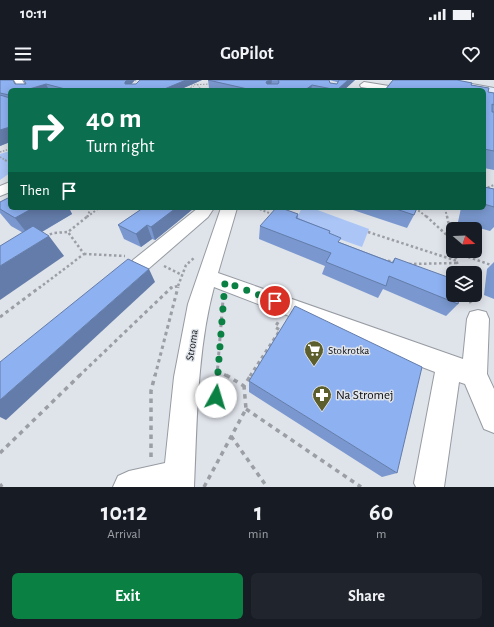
<!DOCTYPE html>
<html lang="en">
<head>
<meta charset="utf-8">
<style>
	:root { --surface:#171b24; --page:#20242c; --text:#f1f3f6; --muted:#9ea1a6; --accent:#0b8043 }
	body { margin:0; font-family:"Alegreya Sans",sans-serif; background:var(--page); color:var(--text); height:100vh; display:flex; flex-direction:column; font-size:15px; white-space:nowrap }
	* { box-sizing:border-box; margin:0 }
	p { font-size:13px; color:var(--muted) }
	.icon { flex:none; width:22px; height:22px; fill:none; stroke:currentColor; stroke-width:2; stroke-linecap:round; stroke-linejoin:round }
	.map { position:relative; height:407px; overflow:hidden }
	.details { display:flex; flex-direction:column; background:var(--surface); flex:1 }
	.details>* { flex:none }
	.guide { position:absolute; left:8px; top:8px; width:478px; height:122px; border-radius:6px; box-shadow:0 2px 10px #0003; background:#0b6e4f; color:#fff; overflow:hidden }
	.needle { width:26px; rotate:109deg }
	.controls { position:absolute; left:446px; top:142px; display:grid; gap:8px }
	.controls a { display:grid; place-items:center; width:36px; height:36px; border-radius:6px; background:var(--surface); box-shadow:0 2px 10px #0003; font-size:20px }
	.pin { position:absolute; display:grid; place-items:center; width:34px; height:34px; color:#fff; margin:-17px; border:2px solid #fff; border-radius:50%; box-shadow:0 1px 4px #0007 }
	.me { position:absolute; width:44px; margin:-22px; rotate:6deg; stroke-linejoin:round; filter:drop-shadow(0 0 3px #0008) }
	.turn { display:flex; align-items:center; gap:14px; height:84px; padding:0 12px; font-size:18px }
	.turn .icon { width:52px; height:52px; stroke-width:2.5 }
	.turn b { display:block; font-size:28px; line-height:34px }
	.then { display:flex; align-items:center; height:38px; padding:0 12px; background:#0003; gap:8px; font-size:15px }
	.eta { display:flex; justify-content:space-evenly; align-items:center; height:68px; text-align:center }
	.eta b { font-size:24px; font-weight:700; line-height:28px }
	.button { display:flex; gap:8px; margin-top:auto; padding:8px 12px }
	.button a { flex:1; height:46px; border-radius:6px; background:var(--accent); color:#fff; font-size:16px; font-weight:700; line-height:46px; text-align:center }
	.button a+a { background:var(--page); color:var(--text) }
	.status { display:flex; justify-content:space-between; align-items:center; height:28px; padding:0 20px; background:var(--surface); direction:ltr }
	.status svg { height:11px; fill:currentColor }
	header { display:flex; justify-content:space-between; align-items:center; height:52px; padding:0 12px; background:var(--surface); font-size:18px; font-weight:700 }
	.map>svg:first-child { display:block }
	.green { fill:#aac5f6 }
	.lines { fill:none; stroke-linecap:round; stroke-linejoin:round }
	.minor-casing { stroke:#979ba2; stroke-width:2 }
	.secondary-casing { stroke:#979ba2; stroke-width:2 }
	.path-far5 { stroke:#9b9ea4; stroke-width:1; stroke-dasharray:1.5 1.5; stroke-linecap:butt }
	.path-far4 { stroke:#9b9ea4; stroke-width:1.5; stroke-dasharray:1.5 1.5; stroke-linecap:butt }
	.path-far3 { stroke:#9b9ea4; stroke-width:2; stroke-dasharray:2 2; stroke-linecap:butt }
	.path-far2 { stroke:#9b9ea4; stroke-width:2.5; stroke-dasharray:2.5 2.5; stroke-linecap:butt }
	.path-far1 { stroke:#9b9ea4; stroke-width:3; stroke-dasharray:3.5 3.5; stroke-linecap:butt }
	.path { stroke:#9b9ea4; stroke-width:3.5; stroke-dasharray:4.5 4.5; stroke-linecap:butt }
	.minor { fill:#fff; fill-rule:evenodd }
	.secondary { fill:#e3ecfb; fill-rule:evenodd }
	.wall { fill:#7a98cf }
	.shaded-wall { fill:#637ca9 }
	.building { fill:#8eb1f1; stroke:#637ca9 }
	.route { stroke:#0b8043; stroke-width:7; stroke-dasharray:0 12.6 }
	.labels { text-anchor:middle; dominant-baseline:central; stroke-width:3; stroke-linejoin:round; paint-order:stroke }
	.street-label { font-size:11px; fill:#0a0b0e; stroke:#dfe3ea }
	.poi-label { font-size:11px; fill:#0a0b0e; stroke:#dfe3ea; text-anchor:start }
	.near-poi-label { font-size:13px; fill:#0a0b0e; stroke:#dfe3ea; text-anchor:start }
</style>
</head>
<body>
<div class="status"><b>10:11</b><svg viewBox="0 0 49 12"><path d="M0 12V9h3v3zM5 12V6h3v6zM10 12V3h3v9zM15 12V0h3v12zM26 1h20v11H26zM47 4h2v5h-2z"/></svg></div>
<header><svg class="icon" aria-label="menu" viewBox="0 0 24 24"><path d="M4 6h16M4 12h16M4 18h16"/></svg>GoPilot<svg class="icon" aria-label="heart" viewBox="0 0 24 24"><path d="M12 20l-8-8c-3-5 5-10 8-4 3-6 11-1 8 4z"/></svg></header>
<div class="map">
<svg width="494" height="407" viewBox="0 0 494 407">
	<rect width="100%" height="100%" fill="#dfe3ea"/>
	<g class="green">
		<path d="M10,71V93L0,100V74Z"/>
		<path d="M302,128H312L369,149L362,167L294,143Z"/>
	</g>
	<g class="lines">
		<g class="minor-casing">
			<g id="minor">
				<path d="M14,0H22L28,10H20Z"/>
				<path d="M364,2L395,7L399,10H379L361,7L360,5Z"/>
				<path d="M10,102V112L0,116V106Z"/>
				<path d="M198,128H214L208,137L147,190L140,192L133,190L131,185L133,180Z"/>
				<path d="M221,128H237L218,193L463,279L467,239L470,232L478,230L486,232L489,239L487,294L494,309V353L484,349L465,304L459,302L444,407H416L414,403L435,292L214,207C197,270 197,342 194,407H113L118,396L129,391L165,383L174,297L188,224Z"/>
			</g>
		</g>
		<g class="secondary-casing">
			<path id="secondary" d="M432,0H450L494,8V14L484,12V10H474L436,3Z"/>
		</g>
		<g class="path-far5">
			<path d="M132,0L142,2"/>
			<path d="M193,0L202,10"/>
			<path d="M188,5L211,4"/>
			<path d="M185,10L194,6"/>
		</g>
		<g class="path-far4">
			<path d="M0,72L10,69"/>
			<path d="M0,77L7,81"/>
		</g>
		<g class="path-far3">
			<path d="M5,80L10,83"/>
			<path d="M484,109L494,105"/>
			<path d="M256,128L272,134"/>
			<path d="M415,128L427,137"/>
			<path d="M445,128L447,137"/>
			<path d="M87,137L91,128"/>
			<path d="M87,137L99,128"/>
		</g>
		<g class="path-far2">
			<path d="M426,136L451,159"/>
			<path d="M447,136L453,166"/>
			<path d="M368,152L457,181"/>
			<path d="M45,156L54,153L68,152"/>
			<path d="M454,172L494,186"/>
			<path d="M454,172L460,193"/>
			<path d="M84,174L125,176"/>
			<path d="M383,180L396,182"/>
			<path d="M409,184L457,183"/>
			<path d="M164,186L182,195"/>
			<path d="M178,206L186,185L194,178"/>
			<path d="M39,208L84,174L68,152L88,136"/>
			<path d="M170,208L178,206V208"/>
		</g>
		<g class="path-far1">
			<path d="M467,215L471,223"/>
			<path d="M0,237L40,207"/>
			<path d="M218,291L227,296"/>
			<path d="M79,296L172,207"/>
			<path d="M155,296L178,207"/>
			<path d="M217,296L223,220"/>
			<path d="M250,296L280,250L275,247L279,241"/>
		</g>
		<g class="path">
			<path d="M226,295L244,306L251,295"/>
			<path d="M207,326L216,317L218,295"/>
			<path d="M246,329L361,407"/>
			<path d="M231,356L267,407"/>
			<path d="M0,373L80,295"/>
			<path d="M151,377V311L155,295"/>
			<path d="M0,404L2,407"/>
			<path d="M204,407L246,329L244,306"/>
		</g>
		<use href="#minor" class="minor"/>
		<use href="#secondary" class="secondary"/>
	</g>
	<g class="wall">
		<path d="M0,0L15,4H26L24,0H135L131,4H136L140,0H202L179,10H10V62L0,66Z"/>
		<path d="M208,0H329L330,3L337,4L338,2H337L329,0H355L344,10H217L209,8Z"/>
		<path d="M393,0H457L472,3L471,5L489,8L488,12L494,13V90L484,88V10H385Z"/>
		<path d="M484,107L494,109V147L490,151L458,142L461,128H484Z"/>
		<path d="M0,122L10,128H69L72,134L42,152L64,176L11,146L0,133Z"/>
		<path d="M143,128H194L176,143L155,160L152,159L141,167L124,159L118,145Z"/>
		<path d="M347,128H417L414,135L407,148Z"/>
		<path d="M298,134V138L330,151V154L339,162L392,182L395,178L458,224L446,236L383,209L378,218L322,194L325,186L259,159L260,146Z"/>
		<path d="M494,182V219L484,215L487,189Z"/>
		<path d="M249,301L397,393L382,397L249,312Z"/>
	</g>
	<g class="shaded-wall">
		<path d="M127,0H135L127,9L125,4V2Z"/>
		<path d="M186,0H202L179,10H162Z"/>
		<path d="M269,0H272L271,6L266,10V2Z"/>
		<path d="M348,0H355L344,10H337Z"/>
		<path d="M46,4L49,10H26Z"/>
		<path d="M312,5L311,10H305Z"/>
		<path d="M10,47V62L0,66V50Z"/>
		<path d="M33,128H69L72,134L31,158L15,138Z"/>
		<path d="M176,128H194L176,143L155,160L151,147Z"/>
		<path d="M147,145L152,159L141,167L136,154Z"/>
		<path d="M49,156L64,176L0,220V186Z"/>
		<path d="M149,189L155,202L6,340L0,337V320Z"/>
	</g>
	<g class="building">
		<path d="M0,0H13L15,4H26L24,0H127L125,2V4H136L140,0H186L162,10H69L46,4L26,10H10V15H9L0,13Z"/>
		<path d="M208,0H269L266,2L267,4H278L279,2L278,0H329L330,3L337,4L339,0H348L337,10L312,5L305,10H251H252Z"/>
		<path d="M393,0H457L472,3L471,5L489,8L488,12L494,13V25L492,24V32H494V71L484,69V10H385Z"/>
		<path d="M0,15L10,18V47L0,50Z"/>
		<path d="M484,107L494,109V127L484,124Z"/>
		<path d="M10,117V128H33L15,138L0,129V122Z"/>
		<path d="M143,128H176L151,147L147,145L136,154L118,145Z"/>
		<path d="M276,128H281L298,134L296,138L330,151L329,153L341,158L338,162L393,183L395,178L453,199V215H460L458,224L389,196L386,206L326,182L331,173L260,146Z"/>
		<path d="M393,128H417L414,135Z"/>
		<path d="M33,146L49,156L0,186V166Z"/>
		<path d="M128,179L149,189L0,320V282Z"/>
		<path d="M295,226L422,287L397,393L249,301Z"/>
	</g>
	<g class="lines">
		<path class="route" d="M216,317L225,202L275,221"/>
	</g>
	<defs>
		<g id="supermarket-pin" transform="scale(1)"><path d="M0 17L-7.5 6A9.5 9.5 0 1 1 7.5 6Z" fill="#5c5f2c" stroke="#dfe3ea"/><path d="M-6-5.5h2.5l.6 2H6L4.5 2H-2.5L-4.4-4H-6ZM-1.5 3.2a1.3 1.3 0 1 0 .1 0ZM3 3.2a1.3 1.3 0 1 0 .1 0Z" fill="#fff"/></g>
		<g id="pharmacy-pin" transform="scale(1)"><path d="M0 17L-7.5 6A9.5 9.5 0 1 1 7.5 6Z" fill="#5c5f2c" stroke="#dfe3ea"/><path d="M-2-6h4v4h4v4h-4v4h-4v-4h-4v-4h4Z" fill="#fff"/></g>
	</defs>
	<g fill-rule="evenodd">
		<use href="#supermarket-pin" x="314" y="270"/>
		<use href="#pharmacy-pin" x="322" y="315"/>
	</g>
	<g class="labels">
		<g class="street-label">
			<text transform="translate(192 265) rotate(-81)">Stroma</text>
		</g>
		<g class="poi-label">
			<text x="328" y="270">Stokrotka</text>
		</g>
		<g class="near-poi-label">
			<text x="336" y="315">Na Stromej</text>
		</g>
	</g>
</svg>
<div class="controls">
<a><svg class="needle" viewBox="-14 -14 28 28"><path d="M0-13l5 13h-10z" fill="#e53935"/><path d="M0 13l5-13h-10z" fill="#9ea1a6"/></svg></a>
<a><svg class="icon" aria-label="layers" viewBox="0 0 24 24"><path d="M12 4l9 5-9 5-9-5zM3 14l9 5 9-5"/></svg></a>
</div>
<div class="pin" style="left:275px;top:221px;background:#d93025"><svg class="icon" aria-label="arrive" viewBox="0 0 24 24"><path d="M6 21V4h12l-3 4 3 4H6"/></svg></div>
<svg class="me" style="left:216px;top:317px" viewBox="-20 -20 40 40"><circle r="19" fill="#fff"/><path d="M0-13L10 11 0 6-10 11z" fill="#0b8043"/></svg>
<div class="guide">
<div class="turn"><svg class="icon" aria-label="right" viewBox="0 0 24 24"><path d="M7 20v-9h11M14 6l5 5-5 5"/></svg><div><b>40 m</b>Turn right</div></div>
<div class="then">Then<svg class="icon" aria-label="arrive" viewBox="0 0 24 24"><path d="M6 21V4h12l-3 4 3 4H6"/></svg></div>
</div>
</div>
<section class="details">
<div class="eta">
<div><b>10:12</b><p>Arrival</p></div>
<div><b>1</b><p>min</p></div>
<div><b>60</b><p>m</p></div>
</div>
<div class="button"><a>Exit</a><a>Share</a></div>
</section>
</body>
</html>
